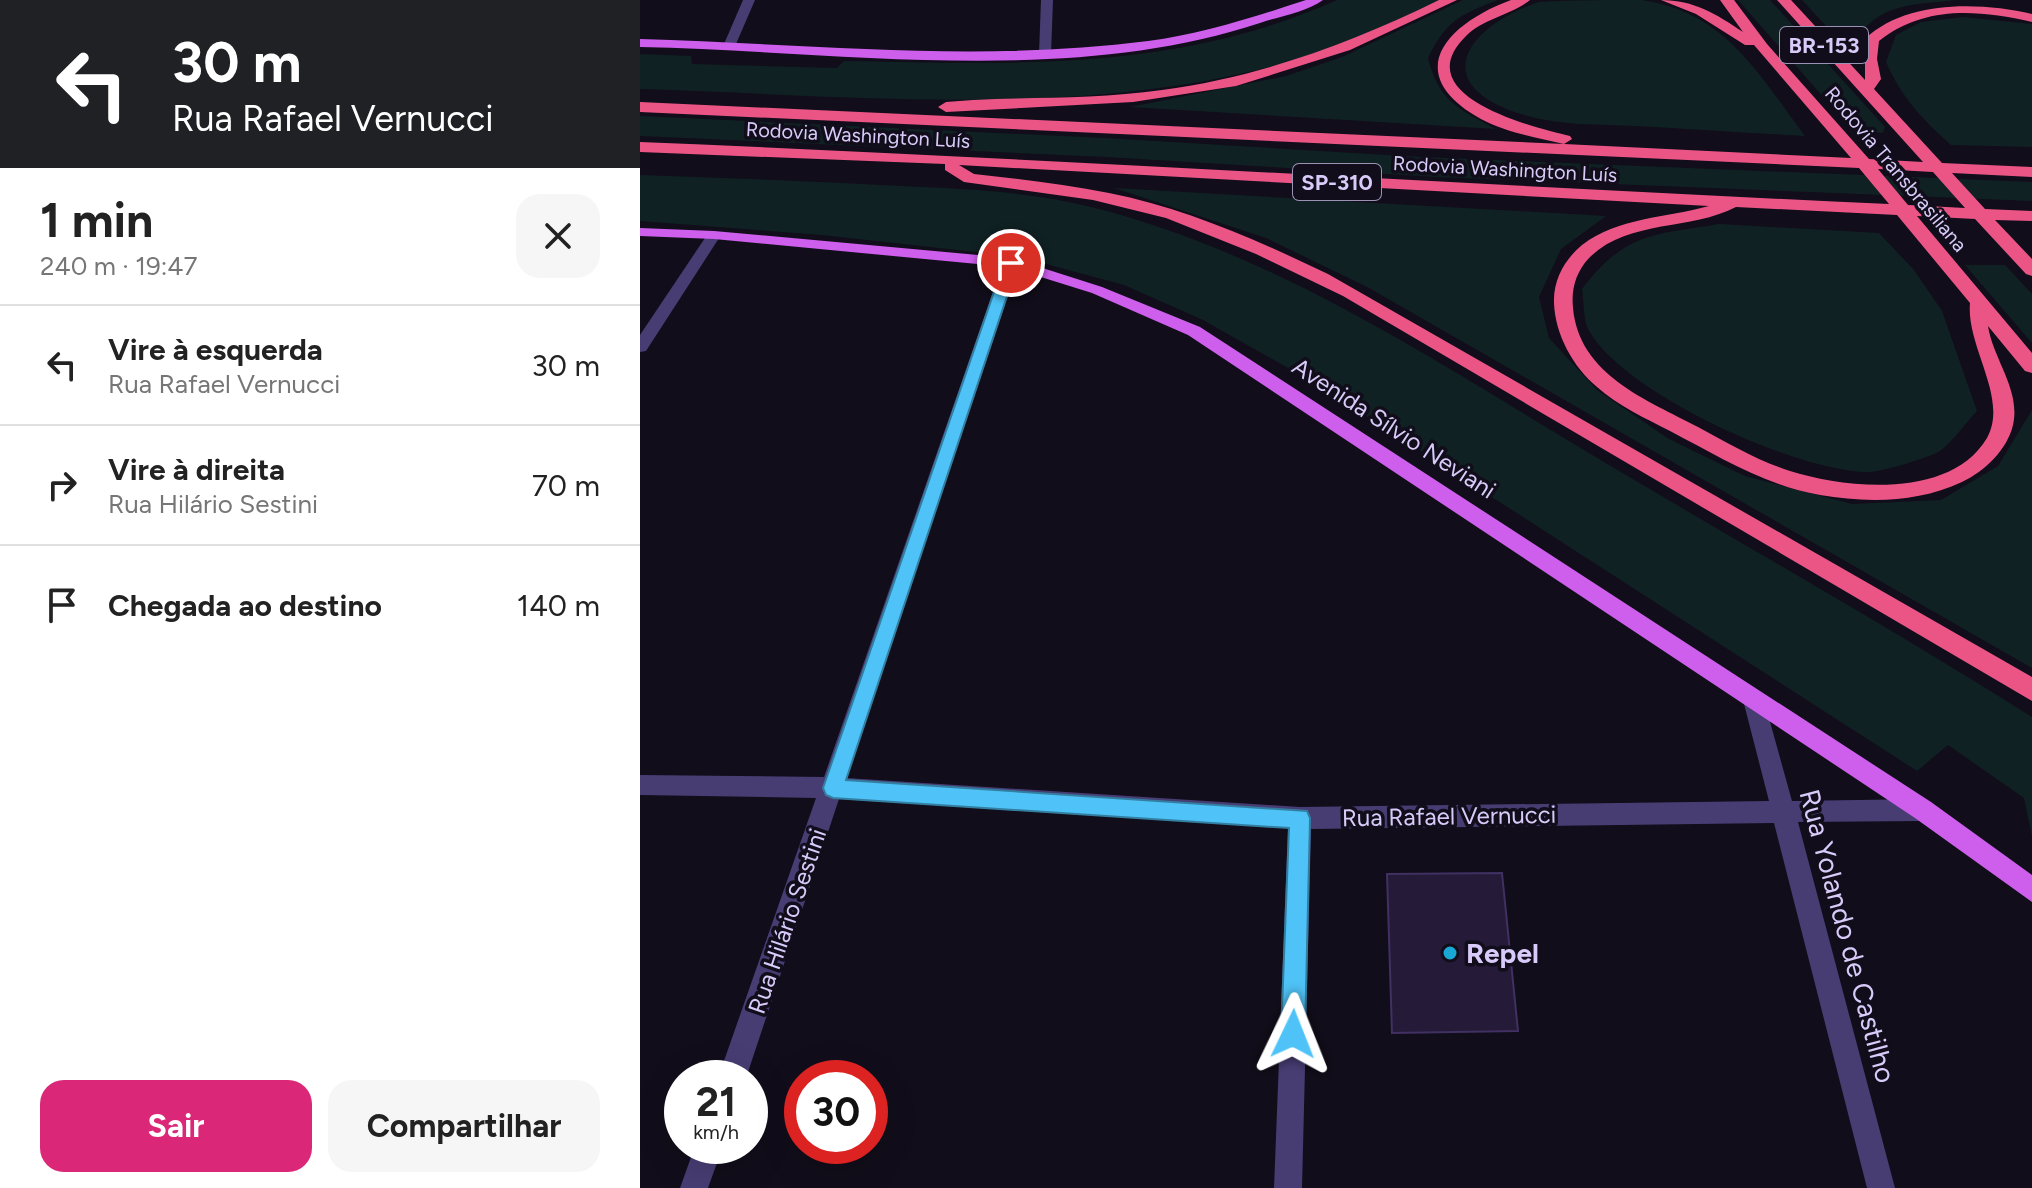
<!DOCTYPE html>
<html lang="pt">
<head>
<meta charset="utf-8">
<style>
	:root { --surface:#fff; --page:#f6f6f6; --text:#222; --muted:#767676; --line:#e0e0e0; --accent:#db2777 }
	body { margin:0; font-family:Figtree,sans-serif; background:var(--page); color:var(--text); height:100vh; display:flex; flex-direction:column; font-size:30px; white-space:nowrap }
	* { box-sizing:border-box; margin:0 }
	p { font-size:26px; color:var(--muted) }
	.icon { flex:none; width:44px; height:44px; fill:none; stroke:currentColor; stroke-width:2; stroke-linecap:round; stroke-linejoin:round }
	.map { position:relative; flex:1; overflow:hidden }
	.details { display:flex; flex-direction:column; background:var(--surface); width:640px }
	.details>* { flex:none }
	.hud { background:#202124; color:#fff; overflow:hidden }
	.speed { position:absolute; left:24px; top:1060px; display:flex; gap:16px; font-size:40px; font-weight:700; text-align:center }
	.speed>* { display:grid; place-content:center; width:104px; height:104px; border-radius:50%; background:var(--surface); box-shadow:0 8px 32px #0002; line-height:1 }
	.speed small { font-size:20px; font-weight:400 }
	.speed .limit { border:12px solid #d22; background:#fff; color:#111 }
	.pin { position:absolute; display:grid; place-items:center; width:68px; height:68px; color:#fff; margin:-34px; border:4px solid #fff; border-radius:50%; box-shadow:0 2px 8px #0007 }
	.me { position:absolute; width:88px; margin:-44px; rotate:2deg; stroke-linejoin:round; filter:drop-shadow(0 0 6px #0008) }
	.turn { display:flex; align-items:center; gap:28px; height:168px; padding:0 40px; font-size:36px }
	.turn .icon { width:104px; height:104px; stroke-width:2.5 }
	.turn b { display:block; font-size:56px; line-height:68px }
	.round { display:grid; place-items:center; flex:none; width:84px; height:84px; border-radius:24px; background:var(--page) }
	.headline { display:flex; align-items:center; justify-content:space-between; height:136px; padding:0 40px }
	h1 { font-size:48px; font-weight:700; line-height:60px }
	.cta { display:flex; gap:16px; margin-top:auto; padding:16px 40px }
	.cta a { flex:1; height:92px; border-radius:24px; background:var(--accent); color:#fff; font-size:32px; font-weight:700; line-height:92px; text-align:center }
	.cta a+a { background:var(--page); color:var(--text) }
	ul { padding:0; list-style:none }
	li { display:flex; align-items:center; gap:24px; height:120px; padding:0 40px; border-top:2px solid var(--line) }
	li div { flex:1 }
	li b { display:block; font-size:30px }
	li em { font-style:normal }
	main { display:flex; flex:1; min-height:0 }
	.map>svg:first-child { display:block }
	.green { fill:#102123 }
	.building { fill:#251b38; stroke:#413062; stroke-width:2 }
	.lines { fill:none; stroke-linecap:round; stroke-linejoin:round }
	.minor { fill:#473d73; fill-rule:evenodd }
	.major { fill:#cd5fec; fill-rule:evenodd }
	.highway { fill:#eb5586; fill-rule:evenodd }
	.route { fill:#4fc3f7; stroke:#337fa1; stroke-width:2 }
	.poi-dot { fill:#1aa7d6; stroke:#110d1a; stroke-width:3 }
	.labels { text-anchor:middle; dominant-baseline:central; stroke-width:7; stroke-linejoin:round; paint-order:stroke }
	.far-street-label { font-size:20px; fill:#d8cbf9; stroke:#110d1a }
	.shield { fill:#110d1a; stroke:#9c92b6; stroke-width:2 }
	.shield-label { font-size:22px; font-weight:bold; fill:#d8cbf9 }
	.street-label { font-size:24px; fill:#d8cbf9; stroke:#110d1a }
	.near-street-label { font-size:28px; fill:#d8cbf9; stroke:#110d1a }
	.near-poi-label { font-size:28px; font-weight:bold; fill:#d8cbf9; stroke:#110d1a; text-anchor:start }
</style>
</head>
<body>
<main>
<section class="details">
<div class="hud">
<div class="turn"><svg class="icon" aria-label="left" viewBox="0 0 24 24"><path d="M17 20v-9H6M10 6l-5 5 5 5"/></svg><div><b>30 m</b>Rua Rafael Vernucci</div></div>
</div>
<div class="headline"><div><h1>1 min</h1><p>240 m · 19:47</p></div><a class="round"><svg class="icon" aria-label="close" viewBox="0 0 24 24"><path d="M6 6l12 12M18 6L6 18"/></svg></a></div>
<ul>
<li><svg class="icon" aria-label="left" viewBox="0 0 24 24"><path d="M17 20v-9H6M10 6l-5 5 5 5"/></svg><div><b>Vire à esquerda</b><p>Rua Rafael Vernucci</p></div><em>30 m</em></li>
<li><svg class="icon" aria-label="right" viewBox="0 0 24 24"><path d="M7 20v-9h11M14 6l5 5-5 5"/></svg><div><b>Vire à direita</b><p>Rua Hilário Sestini</p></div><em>70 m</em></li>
<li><svg class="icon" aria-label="arrive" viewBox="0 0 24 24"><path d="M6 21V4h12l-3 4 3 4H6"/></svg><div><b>Chegada ao destino</b></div><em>140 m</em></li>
</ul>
<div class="cta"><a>Sair</a><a>Compartilhar</a></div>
</section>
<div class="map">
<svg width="1392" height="1188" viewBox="0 0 1392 1188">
	<rect width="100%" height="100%" fill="#110d1a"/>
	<g class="green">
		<path d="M697,0H802C555,134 269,97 0,89V54L51,56L52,64L197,68L204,61C375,64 536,72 697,0Z"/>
		<path d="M823,0H858C819,15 806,21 788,58C799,102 819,109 856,129L490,107L646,76L702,57Z"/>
		<path d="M1002,0C1086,12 1118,74 1165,136C1109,133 1052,129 995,126C957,124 918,126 881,114C785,84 828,25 899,2C929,0 971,0 1002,0Z"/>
		<path d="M1098,0H1130L1245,127L1243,133L1213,131Z"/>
		<path d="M1162,0H1316C1266,6 1236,2 1209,51Z"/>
		<path d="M1323,17L1392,24V147L1311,145C1283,120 1261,97 1246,62L1256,35L1281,22Z"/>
		<path d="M0,116L465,138L781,157L1392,182V201L797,177L467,157L0,136Z"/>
		<path d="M0,175C87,178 174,181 261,186C324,189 388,191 451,207C639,254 799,364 964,462C1107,547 1251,628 1392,717V836L1384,798L1308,745L1277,771L678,385L563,320L484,285L380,257L182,235L0,221Z"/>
		<path d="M474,188L966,216L921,249L899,297L909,338L957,390L1029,439L1105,476L1212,504L1301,500L1358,466L1392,410V668L729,288L626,238Z"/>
		<path d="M1079,224L1239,233L1274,270L1302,311L1337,411C1325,424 1313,441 1300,451C1291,457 1241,472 1230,472C1159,473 985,394 949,331C943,321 944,301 942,289C985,232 1014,235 1079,224Z"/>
		<path d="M1325,265H1365L1392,294V343Z"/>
	</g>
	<path class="building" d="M862,873L878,1031L752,1033L747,874Z"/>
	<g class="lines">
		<g class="minor">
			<path d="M103,0H115L96,44L86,47L84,44Z"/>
			<path d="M401,0H413L411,54L405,58L399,54Z"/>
			<path d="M74,231L81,235L6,351L0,352V335L69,232Z"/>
			<path d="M371,258L379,263L206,778L660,807L1129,801L1103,700L1106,693L1114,691L1122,693L1152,801L1283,799L1291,802L1295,810L1291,818L1283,821L1158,822L1255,1188H1227L1134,823L671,829L662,1188H634L648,828L199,799L106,1078H78L176,798L0,795V775L184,777L363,263Z"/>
			<path d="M55,1146H83L68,1188H40Z"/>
		</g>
		<g class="major">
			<path d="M666,0H683C667,12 640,16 620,23C427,87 200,51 0,47V39C169,44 339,63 508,41C562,34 614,17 666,0Z"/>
			<path d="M0,228L74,231L371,258L462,287L560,327L1291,802L1392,875V902L1275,818L548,335L452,293L369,267L74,239L0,236Z"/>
		</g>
		<g class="highway">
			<path d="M799,0H817L710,50L596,86L493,102L306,112L298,107L306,102L333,100C396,97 459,99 522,90C620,77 711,43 799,0Z"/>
			<path d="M871,0H890C872,15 844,18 826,36C765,96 893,127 930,136L932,139L924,144L1211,158L1114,45H1105L1056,14L1021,0C1054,0 1076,14 1103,32L1080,0H1094L1127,44L1229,159L1283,162L1137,0H1151L1225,80V39C1266,0 1339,2 1392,14V22C1338,10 1285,5 1239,41L1237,59L1241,79L1234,89L1302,163L1392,167V177L1312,173L1345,209L1392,211V221L1355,220L1392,259V276L1386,274L1335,219L1277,216L1392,353V373L1385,371L1348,326C1353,359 1381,390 1373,425C1367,450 1345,471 1322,482C1277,503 1227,503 1180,495C1124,485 1078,456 1030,431C1005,418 978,406 957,387C933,367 915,334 914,303C913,280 925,259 942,245C979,217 1026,218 1069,206L319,165L334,174C379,179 424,184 469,193C545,208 617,240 688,274L1392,677V701L703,296L616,254L526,218L453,200L324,182L305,170V164L0,152V142C416,159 832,185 1249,204L1219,168L0,112V102L924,144C896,137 867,133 841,119C760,74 806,24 871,0ZM1238,169L1293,172L1325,208L1268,205ZM1096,207L1257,215L1330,303C1326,347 1369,398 1347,438C1311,499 1207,489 1150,471C1118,461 1088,443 1058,427C1007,400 939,375 933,308C931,289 936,272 949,258C988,219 1050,231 1096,207Z"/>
		</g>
	</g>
	<path class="route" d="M371,259L378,263L206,780L667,811L670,818L665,1034L662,1043L653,1046L645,1043L641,1034L649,828L193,798L186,795L183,788L364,263Z"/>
	<circle class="poi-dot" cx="810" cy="953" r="8"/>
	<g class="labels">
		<g class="far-street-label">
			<text transform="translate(218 135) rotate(3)">Rodovia Washington Luís</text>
			<text transform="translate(865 169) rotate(3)">Rodovia Washington Luís</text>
			<text transform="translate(1256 169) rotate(50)">Rodovia Transbrasiliana</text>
		</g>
		<g class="shield">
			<rect x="1140" y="27" width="88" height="36" rx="6"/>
			<rect x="653" y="164" width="88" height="36" rx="6"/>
		</g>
		<g class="shield-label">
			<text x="1184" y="45">BR-153</text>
			<text x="697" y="182">SP-310</text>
		</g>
		<g class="street-label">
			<text transform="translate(754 428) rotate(33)">Avenida Sílvio Neviani</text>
			<text transform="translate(809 816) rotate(-1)">Rua Rafael Vernucci</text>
			<text transform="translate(147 921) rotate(-71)">Rua Hilário Sestini</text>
		</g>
		<g class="near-street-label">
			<text transform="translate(1208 936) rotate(75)">Rua Yolando de Castilho</text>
		</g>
		<g class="near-poi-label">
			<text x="826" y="953">Repel</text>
		</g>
	</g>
</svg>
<div class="speed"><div>21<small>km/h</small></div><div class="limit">30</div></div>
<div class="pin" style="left:371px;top:263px;background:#d93025"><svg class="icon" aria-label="arrive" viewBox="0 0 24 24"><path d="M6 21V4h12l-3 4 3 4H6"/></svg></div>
<svg class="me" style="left:653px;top:1034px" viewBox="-20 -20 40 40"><path d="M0-17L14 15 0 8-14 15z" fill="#4fc3f7" stroke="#fff" stroke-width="4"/></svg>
</div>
</main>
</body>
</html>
